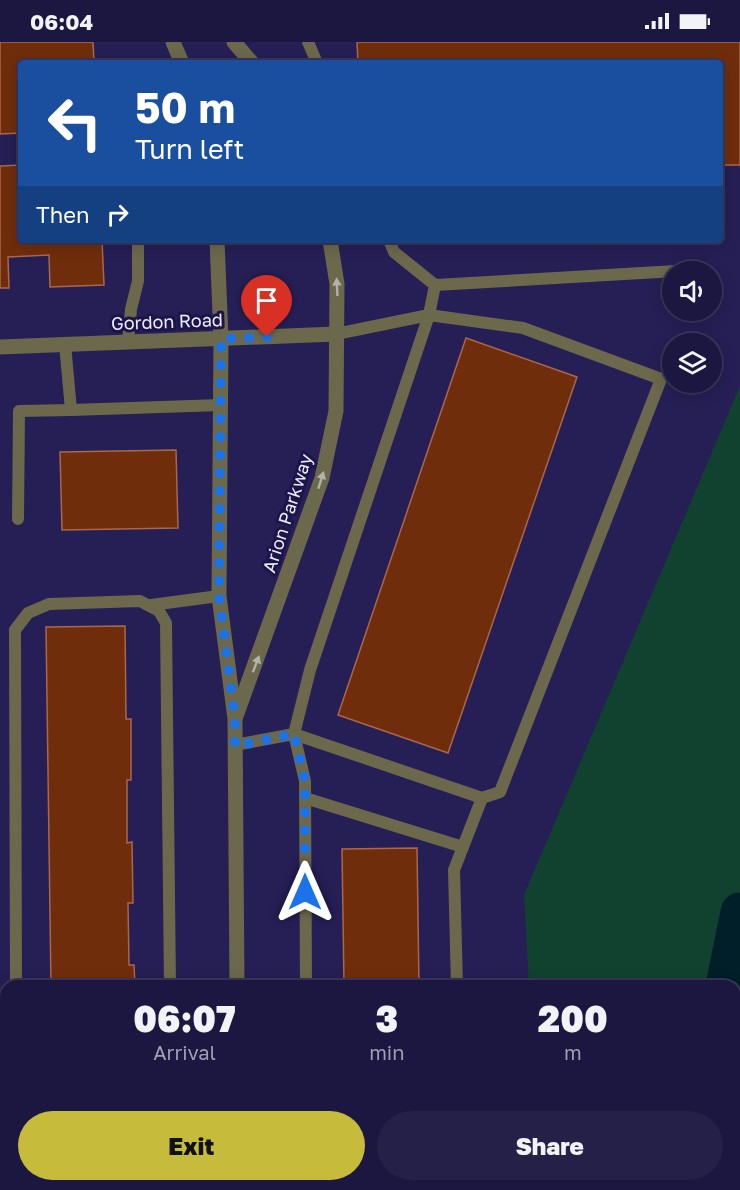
<!DOCTYPE html>
<html lang="en">
<head>
<meta charset="utf-8">
<style>
	:root { --surface:#1c1740; --page:#252047; --text:#f1f3f6; --muted:#a09fb1; --line:#3a3659; --accent:#c7bb3b }
	body { margin:0; font-family:"Golos Text",sans-serif; background:var(--page); color:var(--text); height:100vh; display:flex; flex-direction:column; font-size:22px; white-space:nowrap }
	* { box-sizing:border-box; margin:0 }
	p { font-size:20px; color:var(--muted) }
	.icon { flex:none; width:33px; height:33px; fill:none; stroke:currentColor; stroke-width:2; stroke-linecap:round; stroke-linejoin:round }
	.map { position:relative; flex:1; overflow:hidden }
	.sheet { position:absolute; left:0px; top:938px; width:741px; height:212px; display:flex; flex-direction:column; background:var(--surface); border-radius:18px 18px 0 0; box-shadow:0 3px 15px #0003,0 0 0 2px var(--line) }
	.sheet>* { flex:none }
	.banner { position:absolute; left:18px; top:18px; width:705px; height:183px; border-radius:6px; box-shadow:0 3px 15px #0003,0 0 0 2px var(--line); background:#1a4fa0; color:#fff; overflow:hidden }
	.buttons { position:absolute; left:662px; top:219px; display:grid; gap:12px }
	.buttons a { display:grid; place-items:center; width:60px; height:60px; border-radius:50%; background:var(--surface); box-shadow:0 3px 15px #0003,0 0 0 2px var(--line); font-size:30px }
	.pin { position:absolute; display:grid; place-items:center; width:51px; height:51px; color:#fff; margin:-62px -26px; border-radius:50% 50% 50% 0; rotate:-45deg; box-shadow:0 0 6px #0007 }
	.pin .icon { rotate:45deg }
	.me { position:absolute; width:66px; margin:-33px; rotate:0deg; stroke-linejoin:round; filter:drop-shadow(0 0 4px #0008) }
	.turn { display:flex; align-items:center; gap:21px; height:126px; padding:0 18px; font-size:27px }
	.turn .icon { width:78px; height:78px; stroke-width:2.5 }
	.turn b { display:block; font-size:42px; line-height:51px }
	.then { display:flex; align-items:center; height:57px; padding:0 18px; background:#0003; gap:12px; font-size:22px }
	.eta { display:flex; justify-content:space-evenly; align-items:center; height:102px; text-align:center }
	.eta b { font-size:36px; font-weight:800; line-height:42px }
	.cta { display:flex; gap:12px; margin-top:auto; padding:12px 18px }
	.cta a { flex:1; height:69px; border-radius:36px; background:var(--accent); color:#111; font-size:24px; font-weight:800; line-height:69px; text-align:center }
	.cta a+a { background:var(--page); color:var(--text) }
	.status { display:flex; justify-content:space-between; align-items:center; height:42px; padding:0 30px; background:var(--surface); direction:ltr }
	.status svg { height:16px; fill:currentColor }
	.map>svg:first-child { display:block }
	.green { fill:#11422f }
	.lines { fill:none; stroke-linecap:round; stroke-linejoin:round }
	.river { stroke:#001f29; stroke-width:39 }
	.building { fill:#702d0b; stroke:#aa674b; stroke-width:1.5 }
	.lane { stroke:#6b684c; stroke-width:12 }
	.street { stroke:#6b684c; stroke-width:15 }
	.oneway { fill:#b2b1ac }
	.route { stroke:#1a73e8; stroke-width:10; stroke-dasharray:0 18 }
	.labels { text-anchor:middle; dominant-baseline:central; stroke-width:6; stroke-linejoin:round; paint-order:stroke }
	.street-label { font-size:18px; fill:#ecedfb; stroke:#1d144a }
</style>
</head>
<body>
<div class="status"><b>06:04</b><svg viewBox="0 0 49 12"><path d="M0 12V9h3v3zM5 12V6h3v6zM10 12V3h3v9zM15 12V0h3v12zM26 1h20v11H26zM47 4h2v5h-2z"/></svg></div>
<div class="map">
<svg width="740" height="1148" viewBox="0 0 740 1148">
	<rect width="100%" height="100%" fill="#251f55"/>
	<path class="green" d="M740,344V1134L735,1135V944L529,943L524,853Z"/>
	<g class="lines">
		<g class="river">
			<path d="M725,944L740,870"/>
			<path d="M684,1148L685,1143"/>
		</g>
	</g>
	<g class="building">
		<path d="M0,0H93L94,21H21V91L0,92Z"/>
		<path d="M357,0H740V123H720V21H358Z"/>
		<path d="M21,123V198H102L104,243L50,245L49,213L8,215L9,246H0V124Z"/>
		<path d="M466,296L577,335L448,711L338,673Z"/>
		<path d="M176,408L178,486L62,488L60,410Z"/>
		<path d="M125,584L126,677H131V738H127V801L132,800L133,861H128L129,923H134L135,944H51L46,585Z"/>
		<path d="M417,806L419,944H344L342,807Z"/>
	</g>
	<g class="lines">
		<g class="lane">
			<path d="M308,0L317,21"/>
			<path d="M389,198L394,210L435,243L676,229"/>
			<path d="M336,292L429,273L435,243"/>
			<path d="M128,300L131,267L138,239V198"/>
			<path d="M65,302L71,368L221,363"/>
			<path d="M18,477L19,369L71,368"/>
			<path d="M151,563L219,554"/>
			<path d="M294,692L305,739L306,944"/>
			<path d="M235,703L294,692L310,628L429,273L523,286L661,337L500,750L482,756L294,692"/>
			<path d="M305,756L463,805"/>
			<path d="M16,944L15,588L28,571L49,562L140,559L159,569L166,581L170,944"/>
			<path d="M457,944L454,828L482,756"/>
			<path d="M33,1143V1148"/>
		</g>
		<g class="street">
			<path d="M173,0L182,21"/>
			<path d="M234,0L252,21"/>
			<path d="M217,198L221,297L219,554L235,677L237,944"/>
			<path d="M0,305L336,292"/>
			<path d="M236,674L322,436L336,369L337,242L330,198"/>
			<path d="M238,1143V1148"/>
		</g>
	</g>
	<defs><path id="oneway-solid" d="M-6-.8H1V-3.2L6.5 0L1 3.2V.8H-6Z" transform="scale(1.5)"/></defs>
	<g class="oneway">
		<use href="#oneway-solid" transform="translate(337 245) rotate(-93)"/>
		<use href="#oneway-solid" transform="translate(321 438) rotate(-73)"/>
		<use href="#oneway-solid" transform="translate(256 622) rotate(-69)"/>
	</g>
	<g class="lines">
		<path class="route" d="M267,295L221,297L219,554L235,677V704L294,692L305,739V850"/>
	</g>
	<g class="labels">
		<g class="street-label">
			<text transform="translate(167 279) rotate(-2)">Gordon Road</text>
			<text transform="translate(287 471) rotate(-72)">Arion Parkway</text>
		</g>
	</g>
</svg>
<div class="buttons">
<a><svg class="icon" aria-label="sound" viewBox="0 0 24 24"><path d="M4 9h4l5-4v14l-5-4H4zM17 9q2 3 0 6"/></svg></a>
<a><svg class="icon" aria-label="layers" viewBox="0 0 24 24"><path d="M12 4l9 5-9 5-9-5zM3 14l9 5 9-5"/></svg></a>
</div>
<div class="pin" style="left:267px;top:295px;background:#d93025"><svg class="icon" aria-label="arrive" viewBox="0 0 24 24"><path d="M6 21V4h12l-3 4 3 4H6"/></svg></div>
<svg class="me" style="left:305px;top:850px" viewBox="-20 -20 40 40"><path d="M0-17L14 15 0 8-14 15z" fill="#1a73e8" stroke="#fff" stroke-width="4"/></svg>
<div class="banner">
<div class="turn"><svg class="icon" aria-label="left" viewBox="0 0 24 24"><path d="M17 20v-9H6M10 6l-5 5 5 5"/></svg><div><b>50 m</b>Turn left</div></div>
<div class="then">Then<svg class="icon" aria-label="right" viewBox="0 0 24 24"><path d="M7 20v-9h11M14 6l5 5-5 5"/></svg></div>
</div>
<section class="sheet">
<div class="eta">
<div><b>06:07</b><p>Arrival</p></div>
<div><b>3</b><p>min</p></div>
<div><b>200</b><p>m</p></div>
</div>
<div class="cta"><a>Exit</a><a>Share</a></div>
</section>
</div>
</body>
</html>
